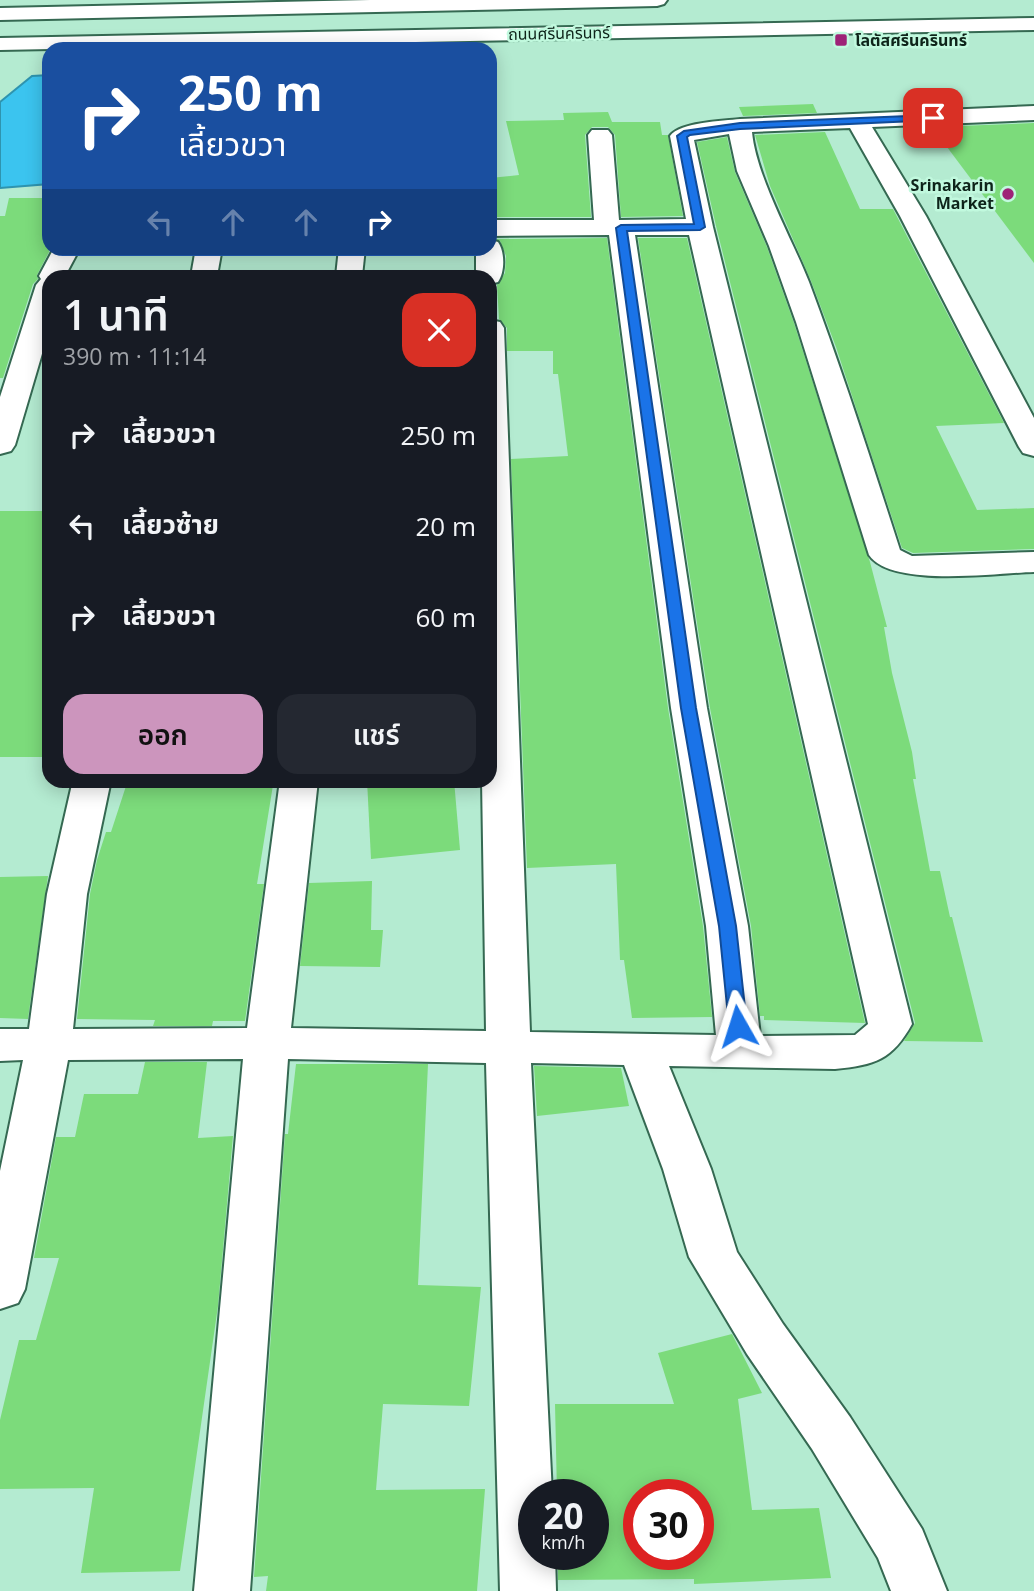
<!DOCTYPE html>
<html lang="th">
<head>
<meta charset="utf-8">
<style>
	:root { --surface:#171b24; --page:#242831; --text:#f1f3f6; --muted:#9ea1a6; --accent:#cc95bd }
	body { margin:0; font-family:"Open Sans","Noto Sans Thai",sans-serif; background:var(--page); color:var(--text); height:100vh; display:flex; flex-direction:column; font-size:26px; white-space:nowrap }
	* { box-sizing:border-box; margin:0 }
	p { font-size:23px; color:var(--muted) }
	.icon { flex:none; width:38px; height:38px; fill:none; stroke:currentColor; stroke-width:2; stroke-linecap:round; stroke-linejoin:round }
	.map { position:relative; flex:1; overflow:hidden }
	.drawer { position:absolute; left:42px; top:270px; width:455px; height:518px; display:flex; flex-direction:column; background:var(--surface); border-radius:21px; box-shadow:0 4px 18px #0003 }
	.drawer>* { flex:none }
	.guide { position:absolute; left:42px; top:42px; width:455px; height:214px; border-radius:21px; box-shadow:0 4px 18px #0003; background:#1a4fa0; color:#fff; overflow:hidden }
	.speed { position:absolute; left:518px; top:1479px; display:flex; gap:14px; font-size:35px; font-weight:700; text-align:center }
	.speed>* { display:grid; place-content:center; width:91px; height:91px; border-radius:50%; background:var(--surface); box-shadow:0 4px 18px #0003; line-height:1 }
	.speed small { font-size:18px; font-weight:400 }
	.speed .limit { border:10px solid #d22; background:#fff; color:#111 }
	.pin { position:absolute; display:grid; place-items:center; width:60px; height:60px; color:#fff; margin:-30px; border-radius:14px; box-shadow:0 4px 10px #0006 }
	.me { position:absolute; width:77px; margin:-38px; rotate:354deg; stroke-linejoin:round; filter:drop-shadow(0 0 5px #0008) }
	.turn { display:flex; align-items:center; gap:24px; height:147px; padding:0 21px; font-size:32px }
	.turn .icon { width:91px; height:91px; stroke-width:2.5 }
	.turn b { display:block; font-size:49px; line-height:60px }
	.lanes { display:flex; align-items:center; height:66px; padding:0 21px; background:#0003; justify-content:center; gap:35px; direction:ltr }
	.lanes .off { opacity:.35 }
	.round { display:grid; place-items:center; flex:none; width:74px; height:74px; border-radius:21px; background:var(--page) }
	.overview { display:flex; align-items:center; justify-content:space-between; height:119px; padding:0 21px }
	h1 { font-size:42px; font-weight:600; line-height:52px }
	.button { display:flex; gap:14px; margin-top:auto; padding:14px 21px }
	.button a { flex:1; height:80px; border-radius:21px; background:var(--accent); color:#111; font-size:28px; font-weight:600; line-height:80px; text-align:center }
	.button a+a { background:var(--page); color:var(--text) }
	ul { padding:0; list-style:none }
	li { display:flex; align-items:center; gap:21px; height:91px; padding:0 21px }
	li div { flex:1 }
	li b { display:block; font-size:26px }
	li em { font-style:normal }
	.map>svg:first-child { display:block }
	.water { fill:#3bc4ef; stroke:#2e94af; stroke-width:2 }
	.building { fill:#7cdb7b; fill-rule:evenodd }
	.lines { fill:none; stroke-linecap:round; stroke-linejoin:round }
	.minor-casing { stroke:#356952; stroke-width:4 }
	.primary-casing { stroke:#356952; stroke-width:4 }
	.minor { fill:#fff; fill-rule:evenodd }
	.primary { fill:#fff; fill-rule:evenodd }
	.route { fill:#1a73e8; stroke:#114b97; stroke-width:2 }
	.poi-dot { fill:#9e2277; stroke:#c1f9de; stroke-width:2.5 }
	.labels { text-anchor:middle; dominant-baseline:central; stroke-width:5; stroke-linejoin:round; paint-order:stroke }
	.far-street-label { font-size:16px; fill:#0e241a; stroke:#c1f9de }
	.far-poi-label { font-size:16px; font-weight:bold; fill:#0e241a; stroke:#c1f9de; text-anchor:start }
</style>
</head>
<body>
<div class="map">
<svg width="1034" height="1591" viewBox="0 0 1034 1591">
	<rect width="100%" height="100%" fill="#b4ebd1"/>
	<path class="water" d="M49,75V184L0,188V102L32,76Z"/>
	<g class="building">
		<path d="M813,104L817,113L743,116L739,107Z"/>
		<path d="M608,112L612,122H660L662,135H668L683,216L621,217L615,135L608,127H592L585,135L591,217H490V178L519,175L506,121L564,120L563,113Z"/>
		<path d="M1034,123V263L932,127Z"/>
		<path d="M825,132L860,209H893L1004,423L936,426L977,510L1034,508V549L913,553L902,548L836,347L811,281L770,186L755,135Z"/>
		<path d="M727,137L735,172L767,247L794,323L870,562L887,627H884L892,673L912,752L916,779H913L930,871H940L950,917H952L983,1042L904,1041L915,1023L716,226L697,142Z"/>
		<path d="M9,198H49V252L37,275L38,279L33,284L3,378H0V216H5Z"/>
		<path d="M607,238L668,708L703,926L712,1017L632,1018L624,960H620L616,864L527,868L511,459L568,456L558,374H553V351H507V328L499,319L497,285L505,273L506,256L500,241L495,239Z"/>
		<path d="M638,238H687L865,1023L764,1020V1016H760L751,926L710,708Z"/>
		<rect x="0" y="511" width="49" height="246"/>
		<path d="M134,780L273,785L257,884H264L245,1021H213L212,1026H153L155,1020L77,1019L90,894L97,860L106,832H111L126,786H133Z"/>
		<path d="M367,780H454L460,850L371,859Z"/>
		<path d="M48,876L28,1019L0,1018V877Z"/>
		<path d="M372,881L371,930H383L380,967L300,966L309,883Z"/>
		<path d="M145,1062H207L198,1138L233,1136L218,1306L180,1571L81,1573L94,1488L0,1489V1420L19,1340H36L59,1258H34L56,1137H75L84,1094H138Z"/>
		<path d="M296,1064H428L418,1285L481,1287L469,1406L383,1404L376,1490L485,1489L477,1591H266L268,1576L254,1577L285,1134H288Z"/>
		<path d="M534,1066L621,1068L629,1106L537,1116Z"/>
		<path d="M732,1334L762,1393L738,1399L752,1510L819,1508L831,1578L694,1584V1579L558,1580V1554H593V1494H557L555,1404H674L658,1353ZM639,1494H698V1554H639Z"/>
	</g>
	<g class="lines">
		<g class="minor-casing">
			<g id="minor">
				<path d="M1034,106V120L872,127L926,216L1034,418V456L1023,453L1019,447L900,216L850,128L752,132C756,176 792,239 809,282C842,370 871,460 900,550L912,556L1034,552V572C996,573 891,588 869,555L796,322L769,246L737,171L729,134L694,140L713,227L912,1024C892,1060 875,1065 835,1069L669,1066L711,1169L737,1252L783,1324L850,1417L922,1529L947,1591H891L878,1558L812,1449L747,1354L689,1257L663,1169L624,1065L531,1063L552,1494H534V1554H555L556,1591H500L486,1063L288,1059L250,1591H194L243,1059L68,1060L25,1289L18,1303L0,1309V1171L23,1060L0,1061V1029H29L47,894L73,780H111L87,894L73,1029L247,1028L280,780H318L291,1028L486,1031L482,780H490V320L500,322L504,328L530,1032L716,1035L706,926L671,708L609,235L490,236V220H594L588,135L592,130H608L612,135L619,220L686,219L670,136C680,122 723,121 740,119ZM635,235H689L868,1024L855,1035L760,1036L748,926L707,708Z"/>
				<path d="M490,240L498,242C505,252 505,272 498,282L490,284V276H476V248H490Z"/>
				<path d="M54,248H80L65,276H49V330L15,445L11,451L0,454V397L36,285L41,279L39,276Z"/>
				<path d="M196,248H222L217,276H191Z"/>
				<path d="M339,248H365L362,276H336Z"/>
			</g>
		</g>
		<g class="primary-casing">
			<g id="primary">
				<path d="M370,0H667L664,4L657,6L0,20V8Z"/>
				<path d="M1034,18V30L0,50V38Z"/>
			</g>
		</g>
		<use href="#minor" class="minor"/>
		<use href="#primary" class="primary"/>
	</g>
	<path class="route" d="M933,115L936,116V120L740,129L690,135L687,137L705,227L700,230L627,231L696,708L736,926L747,1026L744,1031H731L729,1026L719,926L681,708L616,228L621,225L694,224L677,136L684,131L740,123Z"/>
	<g class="poi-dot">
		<rect x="834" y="33" width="14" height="14" rx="3.5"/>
		<circle cx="1008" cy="194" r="7"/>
	</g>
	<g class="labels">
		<g class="far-street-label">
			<text transform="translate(559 33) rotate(-1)">ถนนศรีนครินทร์</text>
		</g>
		<g class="far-poi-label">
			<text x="855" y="40">โลตัสศรีนครินทร์</text>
			<text x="994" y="185" text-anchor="end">Srinakarin<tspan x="994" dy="18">Market</tspan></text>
		</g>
	</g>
</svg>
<div class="speed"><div>20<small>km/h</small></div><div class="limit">30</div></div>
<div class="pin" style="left:933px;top:118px;background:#d93025"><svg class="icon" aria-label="arrive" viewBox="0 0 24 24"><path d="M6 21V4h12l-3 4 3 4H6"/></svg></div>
<svg class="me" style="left:738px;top:1026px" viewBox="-20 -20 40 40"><path d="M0-17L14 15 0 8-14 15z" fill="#1a73e8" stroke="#fff" stroke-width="4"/></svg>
<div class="guide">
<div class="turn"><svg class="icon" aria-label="right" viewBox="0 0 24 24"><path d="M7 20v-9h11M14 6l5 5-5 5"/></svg><div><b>250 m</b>เลี้ยวขวา</div></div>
<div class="lanes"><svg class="icon off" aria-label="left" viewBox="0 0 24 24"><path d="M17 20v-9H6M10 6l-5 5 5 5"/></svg><svg class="icon off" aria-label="ahead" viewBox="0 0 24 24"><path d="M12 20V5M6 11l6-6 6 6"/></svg><svg class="icon off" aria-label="ahead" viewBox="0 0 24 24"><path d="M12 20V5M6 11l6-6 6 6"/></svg><svg class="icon" aria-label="right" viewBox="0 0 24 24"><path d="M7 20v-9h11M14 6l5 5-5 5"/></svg></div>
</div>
<section class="drawer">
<div class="overview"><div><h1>1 นาที</h1><p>390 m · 11:14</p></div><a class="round" style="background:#d93025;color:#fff"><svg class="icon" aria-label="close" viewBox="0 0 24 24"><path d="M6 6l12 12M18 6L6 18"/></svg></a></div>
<ul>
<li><svg class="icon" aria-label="right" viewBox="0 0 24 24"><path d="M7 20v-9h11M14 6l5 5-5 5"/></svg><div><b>เลี้ยวขวา</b></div><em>250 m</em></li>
<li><svg class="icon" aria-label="left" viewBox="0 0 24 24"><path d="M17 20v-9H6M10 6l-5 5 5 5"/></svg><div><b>เลี้ยวซ้าย</b></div><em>20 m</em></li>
<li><svg class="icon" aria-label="right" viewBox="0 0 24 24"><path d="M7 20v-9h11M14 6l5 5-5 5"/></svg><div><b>เลี้ยวขวา</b></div><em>60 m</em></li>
</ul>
<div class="button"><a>ออก</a><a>แชร์</a></div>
</section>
</div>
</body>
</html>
